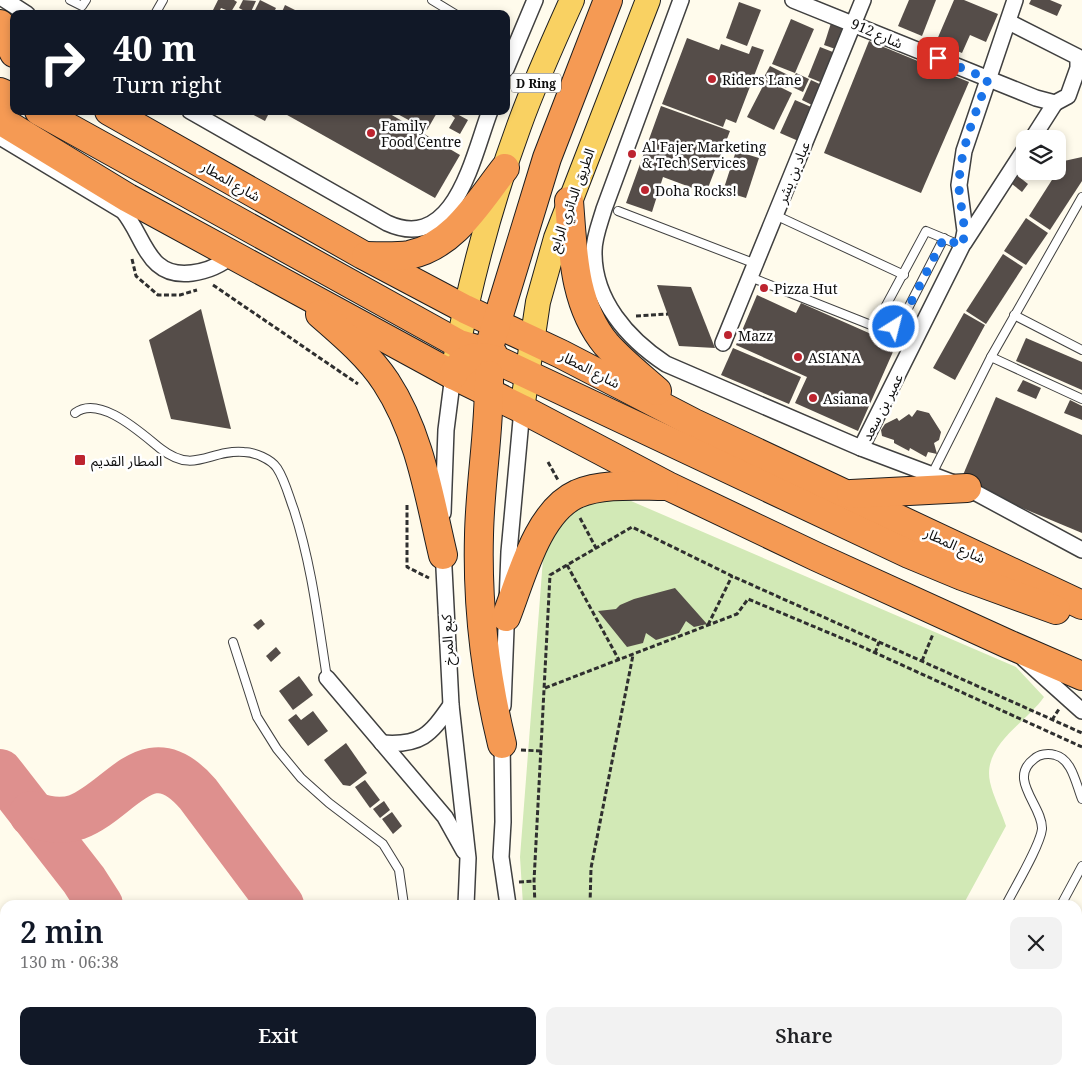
<!DOCTYPE html>
<html lang="en">
<head>
<meta charset="utf-8">
<style>
	:root { --surface:#fff; --page:#f2f2f2; --text:#202124; --muted:#757577; --accent:#111827 }
	body { margin:0; font-family:"Noto Serif","Noto Sans Arabic",serif; background:var(--page); color:var(--text); height:100vh; display:flex; flex-direction:column; font-size:19px; white-space:nowrap }
	* { box-sizing:border-box; margin:0 }
	p { font-size:16px; color:var(--muted) }
	.icon { flex:none; width:28px; height:28px; fill:none; stroke:currentColor; stroke-width:2; stroke-linecap:round; stroke-linejoin:round }
	.map { position:relative; flex:1; overflow:hidden }
	.panel { position:absolute; left:0px; top:900px; width:1082px; height:175px; display:flex; flex-direction:column; background:var(--surface); border-radius:15px 15px 0 0; box-shadow:0 2px 8px #0003 }
	.panel>* { flex:none }
	.guide { position:absolute; left:10px; top:10px; width:500px; height:105px; border-radius:10px; box-shadow:0 2px 8px #0003; background:#111827; color:#fff; overflow:hidden }
	.controls { position:absolute; left:1016px; top:130px; display:grid; gap:10px }
	.controls a { display:grid; place-items:center; width:50px; height:50px; border-radius:10px; background:var(--surface); box-shadow:0 2px 8px #0003; font-size:25px }
	.pin { position:absolute; display:grid; place-items:center; width:42px; height:42px; color:#fff; margin:-21px; border-radius:10px; box-shadow:0 2px 8px #0006 }
	.me { position:absolute; width:55px; margin:-28px; rotate:36deg; stroke-linejoin:round; filter:drop-shadow(0 0 4px #0008) }
	.turn { display:flex; align-items:center; gap:18px; height:105px; padding:0 20px; font-size:22px }
	.turn .icon { width:65px; height:65px; stroke-width:2.5 }
	.turn b { display:block; font-size:35px; line-height:42px }
	.round { display:grid; place-items:center; flex:none; width:52px; height:52px; border-radius:10px; background:var(--page) }
	.headline { display:flex; align-items:center; justify-content:space-between; height:85px; padding:0 20px }
	h1 { font-size:30px; font-weight:600; line-height:38px; color:var(--accent) }
	.action { display:flex; gap:10px; margin-top:auto; padding:10px 20px }
	.action a { flex:1; height:58px; border-radius:10px; background:var(--accent); color:#fff; font-size:20px; font-weight:600; line-height:58px; text-align:center }
	.action a+a { background:var(--page); color:var(--text) }
	.map>svg:first-child { display:block }
	.green { fill:#d2e9b6 }
	.lines { fill:none; stroke-linecap:round; stroke-linejoin:round }
	.taxiway { stroke:#de908e; stroke-width:46 }
	.building { fill:#554d49 }
	.lane-casing { stroke:#404040; stroke-width:10 }
	.street-casing { stroke:#404040; stroke-width:18 }
	.primary-casing { stroke:#1e1e1e; stroke-width:26 }
	.highway-casing { stroke:#1e1e1e; stroke-width:30 }
	.path { stroke:#2f2f2f; stroke-width:3; stroke-dasharray:5 2.5; stroke-linecap:butt }
	.lane { stroke:#fff; stroke-width:8 }
	.street { stroke:#fff; stroke-width:15 }
	.primary { stroke:#f9d162; stroke-width:24 }
	.highway { stroke:#f59a54; stroke-width:28 }
	.route { stroke:#1a73e8; stroke-width:9; stroke-dasharray:0 16.2 }
	.poi-dot { fill:#bd242f; stroke:#fff; stroke-width:2 }
	.labels { text-anchor:middle; dominant-baseline:central; stroke-width:5; stroke-linejoin:round; paint-order:stroke }
	.shield { fill:#fff; stroke:#565656; stroke-width:1 }
	.shield-label { font-size:12px; font-weight:bold; fill:#0d0d0d }
	.street-label { font-size:14px; fill:#0d0d0d; stroke:#fff }
	.poi-label { font-size:14px; fill:#0d0d0d; stroke:#fff; text-anchor:start }
</style>
</head>
<body>
<div class="map">
<svg width="1082" height="1075" viewBox="0 0 1082 1075">
	<rect width="100%" height="100%" fill="#fffbec"/>
	<g class="green">
		<path d="M604,498L631,501L1016,667L1044,697C1026,723 982,745 990,782C993,796 1001,811 1006,826L963,905H523L520,857L545,533L562,513Z"/>
		<path d="M588,1070H982L981,1075H592Z"/>
	</g>
	<g class="lines">
		<g class="taxiway">
			<path d="M0,772L84,880L100,905"/>
			<path d="M32,814C47,820 62,822 77,817C122,800 148,736 198,794L281,905"/>
			<path d="M10,1075L17,1070"/>
		</g>
	</g>
	<g class="building">
		<path d="M218,0H234L237,2L231,12L221,8L218,14H211Z"/>
		<path d="M243,0L256,1L250,14L239,8Z"/>
		<path d="M260,0L276,8L273,14L254,12Z"/>
		<path d="M909,0H936L922,36L898,26Z"/>
		<path d="M954,0H964L998,14L986,42L970,35L962,53L936,42Z"/>
		<path d="M1031,0H1050L1062,5L1057,16L1029,4Z"/>
		<path d="M739,2L761,10L747,46L726,38Z"/>
		<path d="M285,5L303,14H281Z"/>
		<path d="M791,19L814,29L795,73L772,64Z"/>
		<path d="M831,23L849,30L841,51L824,45Z"/>
		<path d="M687,38L719,50L721,44L749,54L752,46L764,50L736,123L726,119L723,127L662,104Z"/>
		<path d="M869,41L969,82L921,193L824,153Z"/>
		<path d="M820,47L838,54L825,84L808,77Z"/>
		<path d="M770,66L792,77L786,88L764,77Z"/>
		<path d="M796,73L809,79L803,92L790,86Z"/>
		<path d="M766,80L792,93L774,130L747,117Z"/>
		<path d="M811,80L826,87L816,107L802,100Z"/>
		<path d="M795,100L818,110L803,143L780,133Z"/>
		<path d="M661,106L730,131L706,193L663,177L652,212L626,203Z"/>
		<path d="M246,111H270L265,121Z"/>
		<path d="M280,111H385L460,155L435,198Z"/>
		<path d="M392,111H438L427,130Z"/>
		<path d="M447,111H458L457,114L468,120L460,134L449,128L455,118Z"/>
		<path d="M736,151L759,158L746,198L723,191Z"/>
		<path d="M1082,157V181L1050,230L1029,216L1064,161Z"/>
		<path d="M1025,167V171H1038L1031,180L1021,172Z"/>
		<path d="M1018,176L1028,184L1022,192L1012,184Z"/>
		<path d="M1026,218L1048,233L1026,265L1004,251Z"/>
		<path d="M1003,254L1023,267L986,324L966,311Z"/>
		<path d="M657,285L691,287L715,348L679,346Z"/>
		<path d="M757,295L796,313L801,303L896,345L858,431L795,403L807,377L736,345Z"/>
		<path d="M201,309L231,429L171,419L149,340Z"/>
		<path d="M964,313L985,325L955,380L933,368Z"/>
		<path d="M1026,338L1082,362V390L1016,361Z"/>
		<path d="M733,348L801,377L789,404L721,375Z"/>
		<path d="M1023,380L1041,388L1036,399L1017,391Z"/>
		<path d="M996,397L1082,435V533L960,482Z"/>
		<path d="M1070,400L1082,406V420L1064,413Z"/>
		<path d="M917,410L929,413L941,432L939,440L934,443L937,454L928,452L926,457L910,448L909,451L894,443V440L882,436L881,430L885,424L897,418L899,421L909,414L912,417Z"/>
		<path d="M675,588L707,624L694,627L686,621L679,633L656,640L646,633L643,643L627,647L598,611L616,609L620,605L634,599Z"/>
		<path d="M261,619L265,624L258,630L253,625Z"/>
		<path d="M276,647L281,653L271,662L266,656Z"/>
		<path d="M299,676L313,695L293,710L279,691Z"/>
		<path d="M313,711L328,731L308,746L288,720L296,714L301,720Z"/>
		<path d="M346,743L367,773L350,786L343,785L324,760Z"/>
		<path d="M365,780L380,800L370,808L355,787Z"/>
		<path d="M384,801L390,810L380,818L373,809Z"/>
		<path d="M392,812L402,826L393,834L382,819Z"/>
		<path d="M288,1070H326L320,1075H281Z"/>
		<path d="M348,1070H375L379,1075H352Z"/>
	</g>
	<g class="lines">
		<g class="lane-casing">
			<g id="lane">
				<path d="M70,0L82,6L86,0"/>
				<path d="M432,0L455,14"/>
				<path d="M155,14L163,0"/>
				<path d="M618,211L756,264"/>
				<path d="M775,215L904,275"/>
				<path d="M750,277L881,329C891,329 897,326 903,318L944,238"/>
				<path d="M1014,315L1082,350"/>
				<path d="M875,326L926,231L962,246"/>
				<path d="M991,357L1082,399"/>
				<path d="M75,413C100,394 142,434 161,449C195,475 209,449 244,452C254,452 271,459 277,468C285,480 289,497 294,510C312,566 318,621 327,678"/>
				<path d="M932,474L991,357L1082,197"/>
				<path d="M233,642L257,717L277,749L301,778L329,803L383,844L399,870L404,905"/>
				<path d="M1006,905C1015,887 1040,846 1042,829C1043,806 1007,779 1034,759C1039,754 1048,753 1055,755C1072,759 1076,784 1082,799"/>
				<path d="M1061,905L1082,866"/>
				<path d="M513,1070V1075"/>
				<path d="M236,1075L243,1070"/>
			</g>
		</g>
		<g class="street-casing">
			<g id="street">
				<path d="M5,0L27,14"/>
				<path d="M681,0L604,209C600,223 594,237 594,251C593,300 628,339 666,364L861,448L967,488L1082,550"/>
				<path d="M793,0L1036,98L1055,103L1068,96L1078,68V57L1011,23"/>
				<path d="M506,69L535,0"/>
				<path d="M190,111L387,223C455,254 473,155 490,111"/>
				<path d="M0,137L123,211C145,237 147,279 192,273C208,271 220,266 233,255"/>
				<path d="M1032,139L1055,103"/>
				<path d="M964,243L1025,149"/>
				<path d="M723,343L863,0"/>
				<path d="M861,448L962,246L965,231L959,185L964,151L1015,0"/>
				<path d="M443,513L446,430L453,375"/>
				<path d="M443,549L451,705L468,858L466,905"/>
				<path d="M1024,659L1082,711"/>
				<path d="M327,678L445,817L464,851"/>
				<path d="M503,706L509,552L522,409"/>
				<path d="M502,737L503,822L501,857L508,905"/>
				<path d="M382,743C421,746 430,735 451,705"/>
				<path d="M1078,1012L1082,1003"/>
				<path d="M436,1070L437,1075"/>
				<path d="M575,1070L579,1075"/>
				<path d="M1045,1075L1047,1070"/>
			</g>
		</g>
		<g class="primary-casing">
			<g id="primary">
				<path d="M455,361C470,282 491,202 519,126C534,84 553,42 572,0"/>
				<path d="M522,409L538,302L556,238L648,0"/>
			</g>
		</g>
		<g class="highway-casing">
			<g id="highway">
				<path d="M0,24L14,53"/>
				<path d="M0,92L14,98"/>
				<path d="M39,111L459,344L493,354"/>
				<path d="M109,111L363,255L465,309L561,354L694,423L1082,605"/>
				<path d="M0,120L128,198L453,375L522,409L668,486L817,557L1008,644L1082,676"/>
				<path d="M569,201C573,250 573,304 606,344C622,362 640,376 657,391"/>
				<path d="M366,256C380,256 395,257 409,255C454,246 479,201 505,168"/>
				<path d="M320,314C343,334 369,356 386,382C420,434 429,496 443,555"/>
				<path d="M491,341L547,158L608,0"/>
				<path d="M453,375C463,354 481,354 501,362L909,554L962,576L1056,610"/>
				<path d="M489,375C490,428 480,482 479,535C477,607 485,674 502,744"/>
				<path d="M851,494L967,488"/>
				<path d="M506,617C521,579 537,512 577,494C603,483 637,486 664,486"/>
			</g>
		</g>
		<g class="path">
			<path d="M132,259L136,276L158,295H180L197,290"/>
			<path d="M213,285L358,384"/>
			<path d="M636,316L668,314"/>
			<path d="M548,462L558,480"/>
			<path d="M407,505V567L429,578"/>
			<path d="M580,518L596,548"/>
			<path d="M567,565L619,660"/>
			<path d="M708,625L732,576"/>
			<path d="M875,653L879,642"/>
			<path d="M922,661L933,634"/>
			<path d="M545,688L737,614L748,599L858,645L1082,747"/>
			<path d="M1052,720L1059,709"/>
			<path d="M521,750L541,751"/>
			<path d="M519,882L534,881"/>
			<path d="M535,905L534,881L550,575L632,527L732,576L1082,733"/>
			<path d="M590,905L591,868L633,655"/>
			<path d="M1078,927L1082,918"/>
			<path d="M645,1070L647,1075"/>
			<path d="M902,1075H905"/>
			<path d="M999,1075L1002,1070"/>
		</g>
		<use href="#lane" class="lane"/>
		<use href="#street" class="street"/>
		<use href="#primary" class="primary"/>
		<use href="#highway" class="highway"/>
	</g>
	<g class="lines">
		<path class="route" d="M894,327L903,318L944,238L962,246C968,226 959,205 959,185C960,148 976,113 988,79L938,58"/>
	</g>
	<g class="poi-dot">
		<circle cx="712" cy="79" r="5"/>
		<circle cx="371" cy="133" r="5"/>
		<circle cx="632" cy="154" r="5"/>
		<circle cx="645" cy="190" r="5"/>
		<circle cx="764" cy="288" r="5"/>
		<circle cx="728" cy="335" r="5"/>
		<circle cx="798" cy="357" r="5"/>
		<circle cx="813" cy="398" r="5"/>
		<rect x="74" y="454" width="12" height="12" rx="2.5"/>
	</g>
	<g class="labels">
		<rect class="shield" x="511" y="73.5" width="50" height="19" rx="4"/>
		<g class="shield-label">
			<text x="536" y="83">D Ring</text>
		</g>
		<g class="street-label">
			<text transform="translate(877 33) rotate(23)">شارع 912</text>
			<text transform="translate(793 172) rotate(-68)">عباد بن بشر</text>
			<text transform="translate(231 181) rotate(30)">شارع المطار</text>
			<text transform="translate(571 200) rotate(-70)">الطريق الدائري الرابع</text>
			<text transform="translate(590 369) rotate(27)">شارع المطار</text>
			<text transform="translate(882 407) rotate(-63)">عمير بن سعد</text>
			<text transform="translate(955 545) rotate(25)">شارع المطار</text>
			<text transform="translate(447 640) rotate(-93)">كبع المرخ</text>
		</g>
		<g class="poi-label">
			<text x="722" y="79">Riders Lane</text>
			<text x="381" y="125">Family<tspan x="381" dy="16">Food Centre</tspan></text>
			<text x="642" y="146">Al Fajer Marketing<tspan x="642" dy="16">&amp; Tech Services</tspan></text>
			<text x="655" y="190">Doha Rocks!</text>
			<text x="774" y="288">Pizza Hut</text>
			<text x="738" y="335">Mazz</text>
			<text x="808" y="357">ASIANA</text>
			<text x="823" y="398">Asiana</text>
			<text x="91" y="460">المطار القديم</text>
		</g>
	</g>
</svg>
<div class="controls">
<a><svg class="icon" aria-label="layers" viewBox="0 0 24 24"><path d="M12 4l9 5-9 5-9-5zM3 14l9 5 9-5"/></svg></a>
</div>
<div class="pin" style="left:938px;top:58px;background:#d93025"><svg class="icon" aria-label="arrive" viewBox="0 0 24 24"><path d="M6 21V4h12l-3 4 3 4H6"/></svg></div>
<svg class="me" style="left:894px;top:327px" viewBox="-20 -20 40 40"><circle r="17" fill="#1a73e8" stroke="#fff" stroke-width="3"/><path d="M0-11L8 9 0 5-8 9z" fill="#fff"/></svg>
<div class="guide">
<div class="turn"><svg class="icon" aria-label="right" viewBox="0 0 24 24"><path d="M7 20v-9h11M14 6l5 5-5 5"/></svg><div><b>40 m</b>Turn right</div></div>
</div>
<section class="panel">
<div class="headline"><div><h1>2 min</h1><p>130 m · 06:38</p></div><a class="round"><svg class="icon" aria-label="close" viewBox="0 0 24 24"><path d="M6 6l12 12M18 6L6 18"/></svg></a></div>
<div class="action"><a>Exit</a><a>Share</a></div>
</section>
</div>
</body>
</html>
